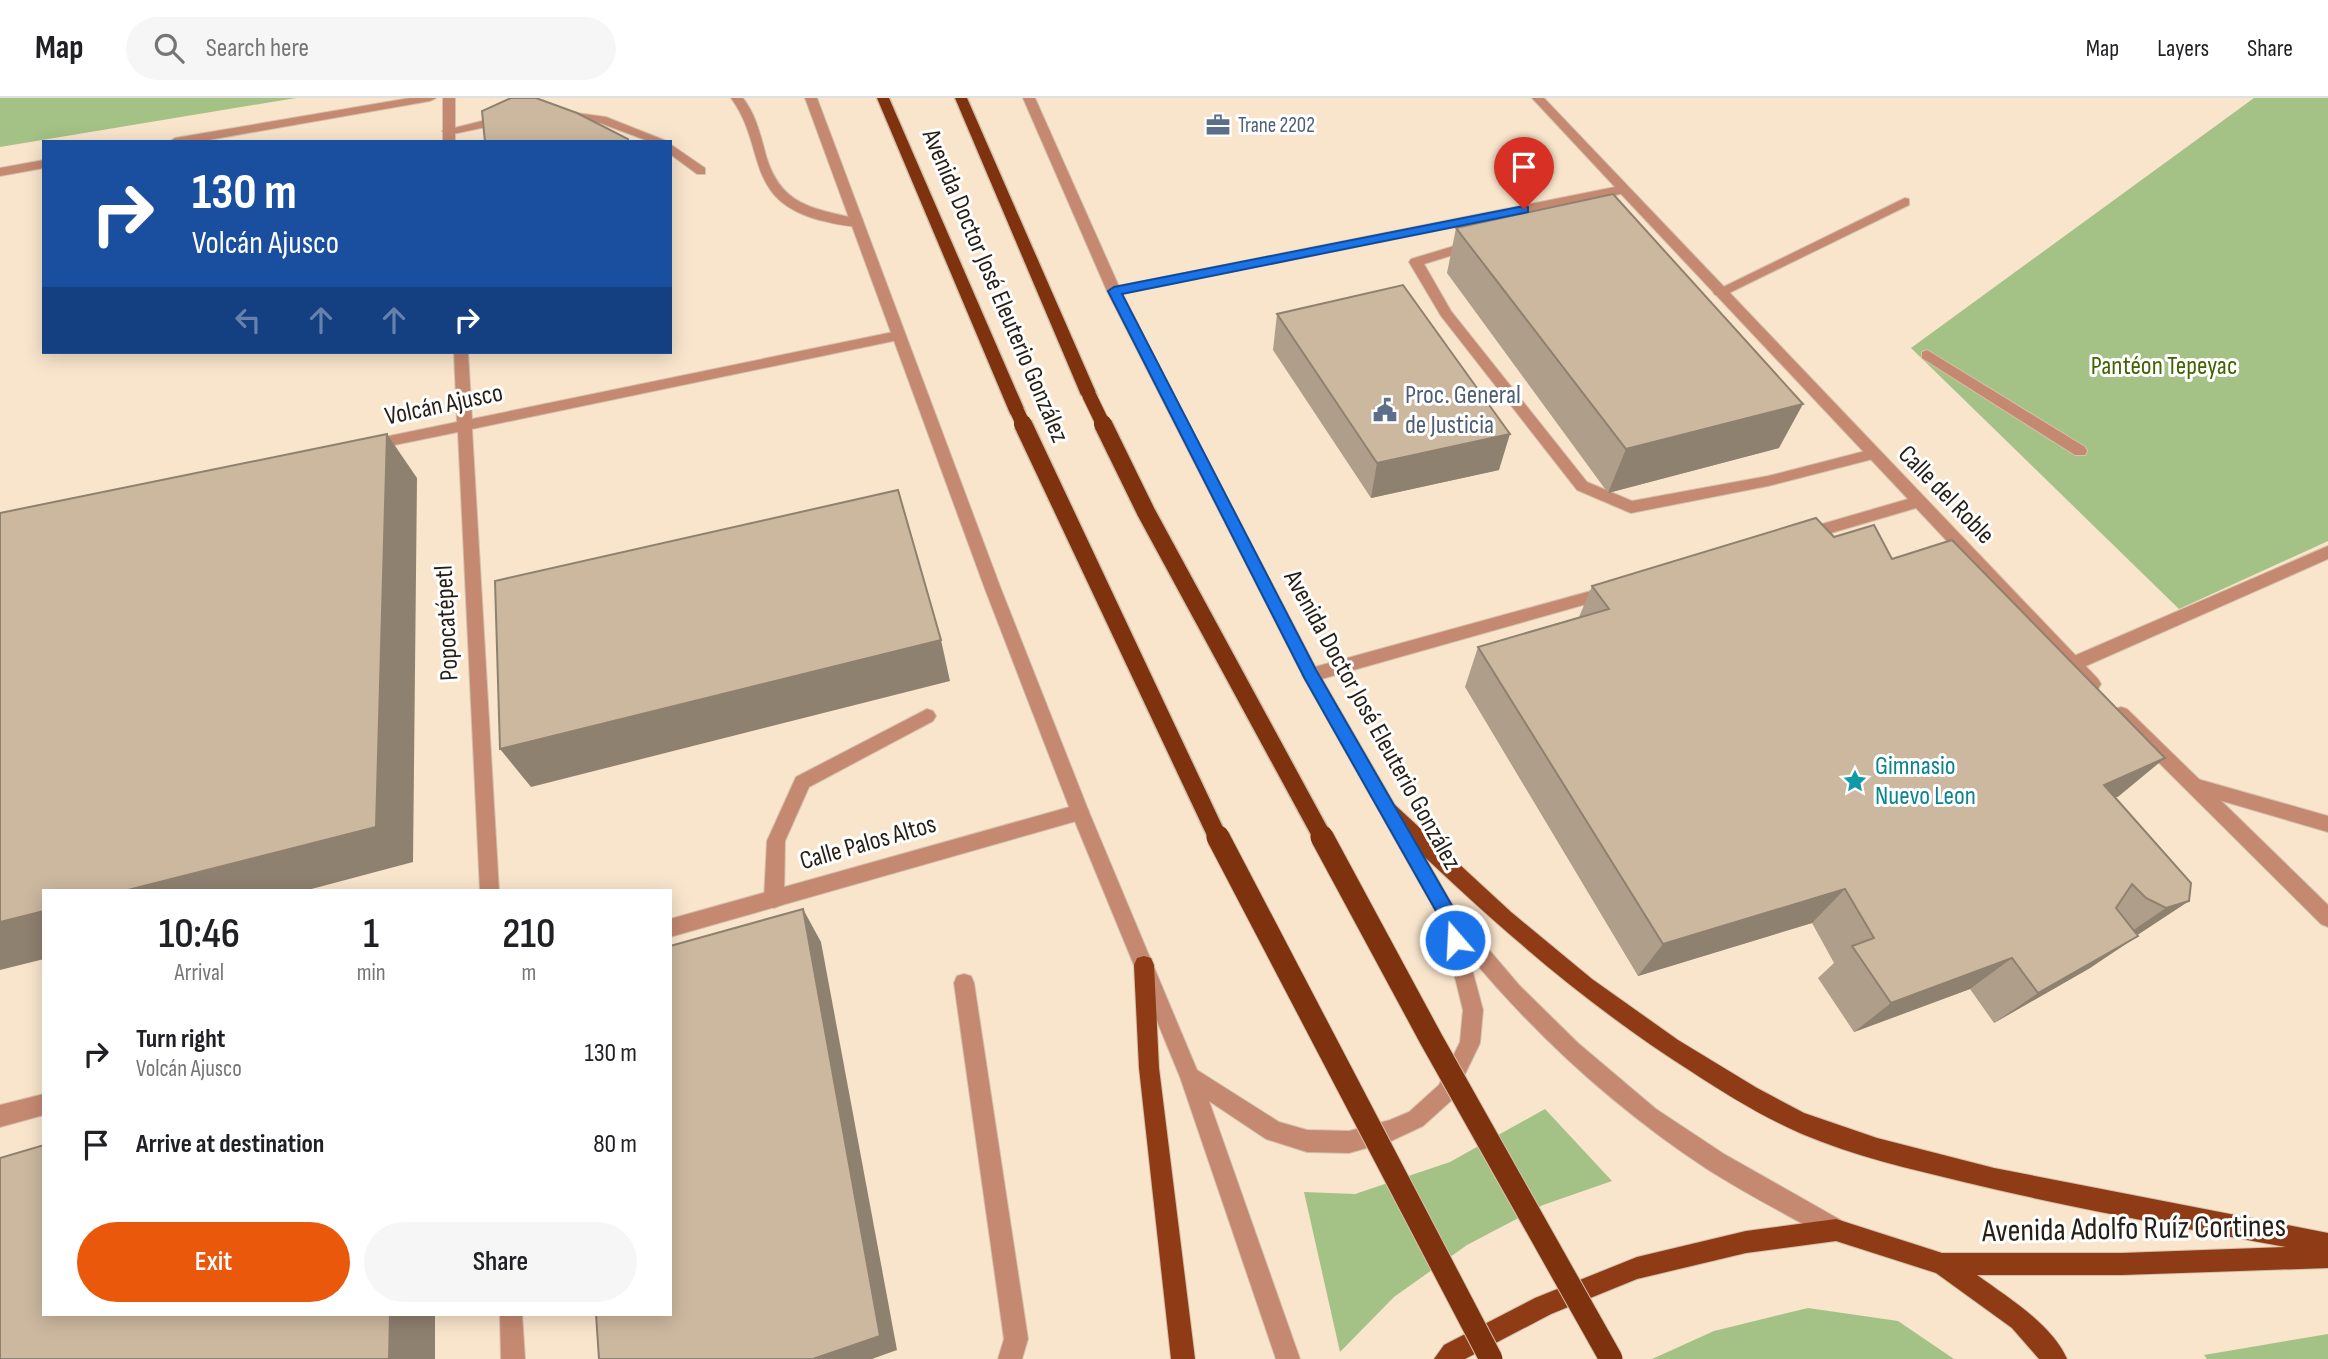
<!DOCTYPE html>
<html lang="en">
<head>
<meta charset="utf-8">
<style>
	:root { --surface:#fff; --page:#f6f6f6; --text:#202124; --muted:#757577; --line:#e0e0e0; --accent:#ea580c }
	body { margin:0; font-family:"Sofia Sans Condensed",sans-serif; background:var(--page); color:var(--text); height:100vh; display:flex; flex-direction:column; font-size:26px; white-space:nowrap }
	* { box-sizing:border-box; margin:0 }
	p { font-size:23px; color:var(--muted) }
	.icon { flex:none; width:38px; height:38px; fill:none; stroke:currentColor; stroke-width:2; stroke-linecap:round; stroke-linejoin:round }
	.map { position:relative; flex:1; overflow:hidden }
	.panel { position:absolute; left:42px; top:791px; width:630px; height:427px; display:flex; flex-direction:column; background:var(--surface); border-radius:0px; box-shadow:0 4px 18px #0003 }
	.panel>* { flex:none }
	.top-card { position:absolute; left:42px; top:42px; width:630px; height:214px; border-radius:0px; box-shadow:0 4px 18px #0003; background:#1a4fa0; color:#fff; overflow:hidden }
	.pin { position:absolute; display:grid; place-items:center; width:60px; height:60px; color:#fff; margin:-72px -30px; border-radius:50% 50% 50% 0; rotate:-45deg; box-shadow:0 0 7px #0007 }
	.pin .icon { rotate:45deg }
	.me { position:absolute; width:77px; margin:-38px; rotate:341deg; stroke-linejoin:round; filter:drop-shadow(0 0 5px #0008) }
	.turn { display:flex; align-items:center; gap:24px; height:147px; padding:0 35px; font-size:32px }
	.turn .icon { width:91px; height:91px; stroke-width:2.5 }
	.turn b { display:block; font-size:49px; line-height:60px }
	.lanes { display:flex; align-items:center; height:66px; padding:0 35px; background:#0003; justify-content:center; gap:35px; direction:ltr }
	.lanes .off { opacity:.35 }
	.eta { display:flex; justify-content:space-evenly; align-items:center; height:119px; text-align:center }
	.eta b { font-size:42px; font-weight:600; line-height:49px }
	.action { display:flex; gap:14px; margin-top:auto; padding:14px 35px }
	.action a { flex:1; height:80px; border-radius:42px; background:var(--accent); color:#fff; font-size:28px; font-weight:600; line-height:80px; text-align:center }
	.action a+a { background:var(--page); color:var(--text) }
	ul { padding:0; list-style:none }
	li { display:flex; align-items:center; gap:21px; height:91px; padding:0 35px }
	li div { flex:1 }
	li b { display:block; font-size:26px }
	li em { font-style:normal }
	header { display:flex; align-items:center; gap:42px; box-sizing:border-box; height:98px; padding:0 35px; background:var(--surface); border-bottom:2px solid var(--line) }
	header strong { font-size:33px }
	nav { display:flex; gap:38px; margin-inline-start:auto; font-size:24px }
	.search { width:490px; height:63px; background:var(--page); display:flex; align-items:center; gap:18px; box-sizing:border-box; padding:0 24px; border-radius:38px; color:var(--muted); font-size:26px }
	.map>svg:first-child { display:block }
	.green { fill:#a4c285 }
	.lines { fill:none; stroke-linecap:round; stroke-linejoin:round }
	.service-casing { stroke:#d3c1ab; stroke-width:2 }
	.minor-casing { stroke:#d3c1ab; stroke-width:2 }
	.tertiary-casing { stroke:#d3c1ab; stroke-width:2 }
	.primary-casing { stroke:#d3c1ab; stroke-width:2 }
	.trunk-casing { stroke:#d3c1ab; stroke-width:3 }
	.service { fill:#c58971; fill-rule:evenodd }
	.minor { fill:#c58971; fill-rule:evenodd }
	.tertiary { fill:#c58971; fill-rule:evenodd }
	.primary { fill:#8f3b16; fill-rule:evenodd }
	.trunk { fill:#7f320e; fill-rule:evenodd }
	.trunk-bridge-far2-casing { stroke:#d3c1ab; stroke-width:16; stroke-linecap:butt }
	.trunk-bridge-far1-casing { stroke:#d3c1ab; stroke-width:21; stroke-linecap:butt }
	.trunk-bridge-casing { stroke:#d3c1ab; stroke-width:25; stroke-linecap:butt }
	.trunk-bridge-far2 { stroke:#7f320e; stroke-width:14 }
	.trunk-bridge-far1 { stroke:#7f320e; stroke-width:18 }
	.trunk-bridge { stroke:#7f320e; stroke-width:23 }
	.wall { fill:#af9e89 }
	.shaded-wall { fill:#8f816f }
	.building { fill:#ccb89f; stroke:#8f816f; stroke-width:2 }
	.route { fill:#1a73e8; stroke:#114b97; stroke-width:2 }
	.labels { text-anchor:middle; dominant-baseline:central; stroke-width:6; stroke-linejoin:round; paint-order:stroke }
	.far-service-label { font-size:21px; fill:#4e5e75; stroke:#fff; text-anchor:start }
	.street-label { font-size:26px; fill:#271f16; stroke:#fff }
	.park-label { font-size:26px; fill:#416300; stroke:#fff }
	.service-label { font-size:26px; fill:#4e5e75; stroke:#fff; text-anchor:start }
	.culture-label { font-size:26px; fill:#0d838f; stroke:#fff; text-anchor:start }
	.near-street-label { font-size:32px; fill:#271f16; stroke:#fff }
</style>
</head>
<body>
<header>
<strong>Map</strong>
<div class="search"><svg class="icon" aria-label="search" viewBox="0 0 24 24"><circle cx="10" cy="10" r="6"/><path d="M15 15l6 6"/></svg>Search here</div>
<nav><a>Map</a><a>Layers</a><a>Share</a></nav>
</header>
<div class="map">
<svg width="2328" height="1261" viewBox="0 0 2328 1261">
	<rect width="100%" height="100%" fill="#f9e5cc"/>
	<g class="green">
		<path d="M0,0H296L0,49Z"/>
		<path d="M2254,0H2328V443L2179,511L1911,250Z"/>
		<path d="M1545,1011L1612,1083L1543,1107L1467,1147L1394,1199L1340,1254L1304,1094L1355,1096L1450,1064Z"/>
		<path d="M1808,1210L1898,1223L1954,1261H1652L1714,1233Z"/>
		<path d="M2328,1236V1261H2207L2204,1257Z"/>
	</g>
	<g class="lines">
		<g class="service-casing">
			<g id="service">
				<path d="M731,0H743C755,16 759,32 764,50C778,109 812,110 863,122V128C849,130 832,125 819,122C743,101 767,49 731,0Z"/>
				<path d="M562,13L606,19L669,44H651L600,25L558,19V15Z"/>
				<path d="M506,17L510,18V24L448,37L442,33Z"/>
				<path d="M670,46L705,70V76H697L670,56Z"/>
				<path d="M1905,100L1909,101V107L1725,197H1715L1713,194Z"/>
				<path d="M1474,142L1480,146L1479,149L1424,166L1451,213L1587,384L1632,403L1768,378L1873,351L1880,356L1873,361L1768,388L1631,415L1626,413L1577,392L1441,218L1409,164L1411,161Z"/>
				<path d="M1927,252L2085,349L2087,353L2085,357H2075L1922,260V254Z"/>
				<path d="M2328,448V461L2079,571H2067L2065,566L2067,561Z"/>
				<path d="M927,611L933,613L936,618L933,623L809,689L785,743L784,801L781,807L774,810L767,807L764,801L767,743L796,679Z"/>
				<path d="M2194,680L2328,718V734L2188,693L2185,688L2188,683Z"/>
				<path d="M964,876L971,878L974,885L1028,1241L1022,1261H998L1004,1241L954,885L957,878Z"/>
			</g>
		</g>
		<g class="minor-casing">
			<g id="minor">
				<rect x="443" y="0" width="12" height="44"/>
				<path d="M1532,0H1544L2098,581L2101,586L2098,591H2086L1916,410L1804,443L1798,441L1796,437L1798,433L1908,401L1621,96L1114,197L1107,193L1114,189L1615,89Z"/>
				<path d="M898,233L905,238L903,241L472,331L499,793H480L458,334L370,352L363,347L365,343L457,324L454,254H468L472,321Z"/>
				<path d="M1609,488L1615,490L1617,494L1615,498L1311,584L1305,582L1302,577L1305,572L1311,570Z"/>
				<path d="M2121,609L2127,611L2328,807V829L2321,826L2115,621L2112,616L2115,611Z"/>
				<path d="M1080,706L1086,708L1089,714L1086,720L1080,722L670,839V821Z"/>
				<path d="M44,996V1017L0,1029V1007Z"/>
				<path d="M500,1216H522L525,1261H501Z"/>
			</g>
		</g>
		<g class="tertiary-casing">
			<g id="tertiary">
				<path d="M410,0H436L430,3L197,44H169L175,40Z"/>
				<path d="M805,0H817L1001,491L1089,714L1197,972L1279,1024L1307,1032L1349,1033L1390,1022L1409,1014L1439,987L1460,944L1463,912L1441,823L1305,582L1164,305L1107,193L1023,0H1035L1121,193L1178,305L1317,572L1456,813L1519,887L1578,945L1656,1011L1724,1056L1844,1124L1847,1132L1844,1140L1836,1143L1828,1140C1788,1117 1746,1096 1707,1071C1617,1012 1537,939 1468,856L1483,912L1480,945L1453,1001L1423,1028L1391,1043L1349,1055L1307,1054L1266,1041L1209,1003L1300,1261H1276L1180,979L1071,714L985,491Z"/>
				<path d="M44,62V70L0,78V70Z"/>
			</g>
		</g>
		<g class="primary-casing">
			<g id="primary">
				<path d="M1389,705L1395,707L1511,814L1592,881L1678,942L1757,990L1804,1015L1877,1040L1994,1070L2328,1135V1170L2122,1177H1977C2007,1199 2052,1226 2067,1261H2039L2012,1230L1936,1175L1836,1143L1746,1155L1637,1181L1551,1216L1465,1261H1434L1444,1247L1535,1200L1637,1159L1746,1133L1836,1121L1942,1155H2122L2286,1149C2178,1129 2071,1110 1964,1084C1910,1071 1854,1058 1802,1036C1763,1019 1727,997 1692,974C1578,902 1479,812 1383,719L1380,713L1383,707Z"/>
				<path d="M1144,858L1151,860L1154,867L1159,970L1195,1261H1171L1139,970L1134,867L1137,860Z"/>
			</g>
		</g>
		<g class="trunk-casing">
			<g id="trunk">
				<path d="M877,0H889L1025,313L1023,317H1011L1009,313Z"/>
				<path d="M955,0H967L1097,297L1095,301L1089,302L1081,297Z"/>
			</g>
		</g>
		<use href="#service" class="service"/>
		<use href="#minor" class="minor"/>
		<use href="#tertiary" class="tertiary"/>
		<use href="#primary" class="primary"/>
		<use href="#trunk" class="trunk"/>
		<g class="trunk-bridge-far2-casing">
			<g id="trunk-bridge-far2">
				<path d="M1089,297L1104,328"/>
				<path d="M1017,313L1024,328"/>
			</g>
		</g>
		<g class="trunk-bridge-far1-casing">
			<g id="trunk-bridge-far1">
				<path d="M1023,326L1218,740"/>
				<path d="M1103,326L1146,414L1323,740"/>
			</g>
		</g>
		<g class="trunk-bridge-casing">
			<g id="trunk-bridge">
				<path d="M1218,739L1491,1261"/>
				<path d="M1322,739L1431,941L1611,1261"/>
			</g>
		</g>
		<use href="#trunk-bridge-far2" class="trunk-bridge-far2"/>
		<use href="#trunk-bridge-far1" class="trunk-bridge-far1"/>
		<use href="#trunk-bridge" class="trunk-bridge"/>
	</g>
	<g class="wall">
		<path d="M1456,130L1779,350L1608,395L1447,175Z"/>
		<path d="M1277,216L1499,372L1371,400L1273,252Z"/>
		<path d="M1834,439L1892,461L2119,698L2115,700L2189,803L2137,837L2090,870L1994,925L1970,891L1854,934L1818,880L1834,865L1812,825L1638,878L1465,589L1478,549L1579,519L1592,488Z"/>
	</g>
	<g class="shaded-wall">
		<path d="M1803,306L1779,350L1608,395L1626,351Z"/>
		<path d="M387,336L417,380L413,764L304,793H124Z"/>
		<path d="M1510,336L1499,372L1371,400L1377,365Z"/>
		<path d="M941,542L950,583L531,689L500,651Z"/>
		<path d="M2165,660L2119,698L2060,724L2104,687Z"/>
		<path d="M1845,791L1812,825L1638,878L1663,846Z"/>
		<path d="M2189,803L2139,836L2117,843L2166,810Z"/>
		<path d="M803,811L821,844L897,1252L872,1261H813Z"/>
		<path d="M44,813V861L0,872V824Z"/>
		<path d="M2138,838L2090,870L1994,925L2038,895Z"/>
		<path d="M2012,860L1970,891L1854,934L1891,905Z"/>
		<path d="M390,1216H435V1261H389Z"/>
	</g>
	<g class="building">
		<path d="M511,0H536L577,15L628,41V44H485L482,13Z"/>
		<path d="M1613,96L1803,306L1626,351L1456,130Z"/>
		<path d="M1403,187L1510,336L1377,365L1277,216Z"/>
		<path d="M387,336L376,729L124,793H44V813L0,824V415Z"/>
		<path d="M898,392L941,542L500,651L495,483Z"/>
		<path d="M1816,420L1834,439L1874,427L1892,461L1952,442L2165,660L2104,687L2191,785L2189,803L2166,810L2146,800L2132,786L2116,810L2138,838L2038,895L2012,860L1891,905L1852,848L1874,840L1845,791L1663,846L1478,549L1609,511L1592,488Z"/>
		<path d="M803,811L880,1238L813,1261H599L596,1216H670V848Z"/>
		<path d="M44,1047V1216H390L389,1261H0V1060Z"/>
	</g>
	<path class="route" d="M1524,108L1528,109V114L1122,196L1316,572L1455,813L1464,842L1461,848L1455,850L1449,848L1440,820L1305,581L1108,193L1114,189Z"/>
	<defs>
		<g id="office-bare" transform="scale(1.89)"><path d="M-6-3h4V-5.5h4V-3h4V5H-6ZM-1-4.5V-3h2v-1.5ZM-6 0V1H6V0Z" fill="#5c6f8a" stroke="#fff" stroke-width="2.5" paint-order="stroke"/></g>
		<g id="civic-bare" transform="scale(1.89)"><path d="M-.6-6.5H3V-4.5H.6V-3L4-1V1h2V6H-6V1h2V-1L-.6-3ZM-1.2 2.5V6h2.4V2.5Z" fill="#5c6f8a" stroke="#fff" stroke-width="2.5" paint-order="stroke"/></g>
		<g id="sight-bare" transform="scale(1.89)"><path d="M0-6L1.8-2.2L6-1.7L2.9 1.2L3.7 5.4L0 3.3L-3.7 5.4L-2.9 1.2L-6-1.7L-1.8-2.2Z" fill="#0f9aa8" stroke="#fff" stroke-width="2.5" paint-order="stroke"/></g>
	</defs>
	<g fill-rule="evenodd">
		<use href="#office-bare" x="1218" y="27"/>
		<use href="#civic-bare" x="1385" y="312"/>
		<use href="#sight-bare" x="1855" y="683"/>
	</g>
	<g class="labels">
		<g class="far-service-label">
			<text x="1238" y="27">Trane 2202</text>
		</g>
		<g class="street-label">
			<text transform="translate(995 188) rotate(67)">Avenida Doctor José Eleuterio González</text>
			<text transform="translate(444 307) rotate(-12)">Volcán Ajusco</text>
			<text transform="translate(1946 397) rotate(46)">Calle del Roble</text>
			<text transform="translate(447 525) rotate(-93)">Popocatépetl</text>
			<text transform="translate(1372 622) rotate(61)">Avenida Doctor José Eleuterio González</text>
			<text transform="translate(868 745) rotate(-16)">Calle Palos Altos</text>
		</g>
		<g class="park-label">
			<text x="2164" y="268">Pantéon Tepeyac</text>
		</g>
		<g class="service-label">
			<text x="1405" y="297">Proc. General<tspan x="1405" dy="30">de Justicia</tspan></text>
		</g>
		<g class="culture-label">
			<text x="1875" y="668">Gimnasio<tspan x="1875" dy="30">Nuevo Leon</tspan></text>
		</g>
		<g class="near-street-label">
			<text transform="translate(2134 1131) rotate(-1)">Avenida Adolfo Ruíz Cortines</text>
		</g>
	</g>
</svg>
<div class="pin" style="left:1524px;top:111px;background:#d93025"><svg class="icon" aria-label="arrive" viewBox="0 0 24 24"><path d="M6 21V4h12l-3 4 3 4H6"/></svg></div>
<svg class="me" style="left:1455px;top:842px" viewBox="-20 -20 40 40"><circle r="17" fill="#1a73e8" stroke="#fff" stroke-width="3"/><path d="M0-11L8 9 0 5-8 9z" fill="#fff"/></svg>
<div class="top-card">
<div class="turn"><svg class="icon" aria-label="right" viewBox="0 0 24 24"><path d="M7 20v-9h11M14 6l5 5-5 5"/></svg><div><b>130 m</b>Volcán Ajusco</div></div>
<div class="lanes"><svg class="icon off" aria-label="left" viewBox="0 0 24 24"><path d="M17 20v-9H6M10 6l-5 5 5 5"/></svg><svg class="icon off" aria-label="ahead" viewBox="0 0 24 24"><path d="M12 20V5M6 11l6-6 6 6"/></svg><svg class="icon off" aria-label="ahead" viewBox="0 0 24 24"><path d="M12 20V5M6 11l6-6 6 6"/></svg><svg class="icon" aria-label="right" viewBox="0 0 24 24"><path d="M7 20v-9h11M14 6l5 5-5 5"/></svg></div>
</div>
<section class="panel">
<div class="eta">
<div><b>10:46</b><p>Arrival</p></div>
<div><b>1</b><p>min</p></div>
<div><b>210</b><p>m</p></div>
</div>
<ul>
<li><svg class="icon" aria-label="right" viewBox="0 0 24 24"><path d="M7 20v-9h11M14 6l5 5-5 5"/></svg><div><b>Turn right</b><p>Volcán Ajusco</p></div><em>130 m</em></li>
<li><svg class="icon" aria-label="arrive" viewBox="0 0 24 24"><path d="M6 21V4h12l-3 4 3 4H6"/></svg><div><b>Arrive at destination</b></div><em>80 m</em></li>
</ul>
<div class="action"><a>Exit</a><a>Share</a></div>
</section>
</div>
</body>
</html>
